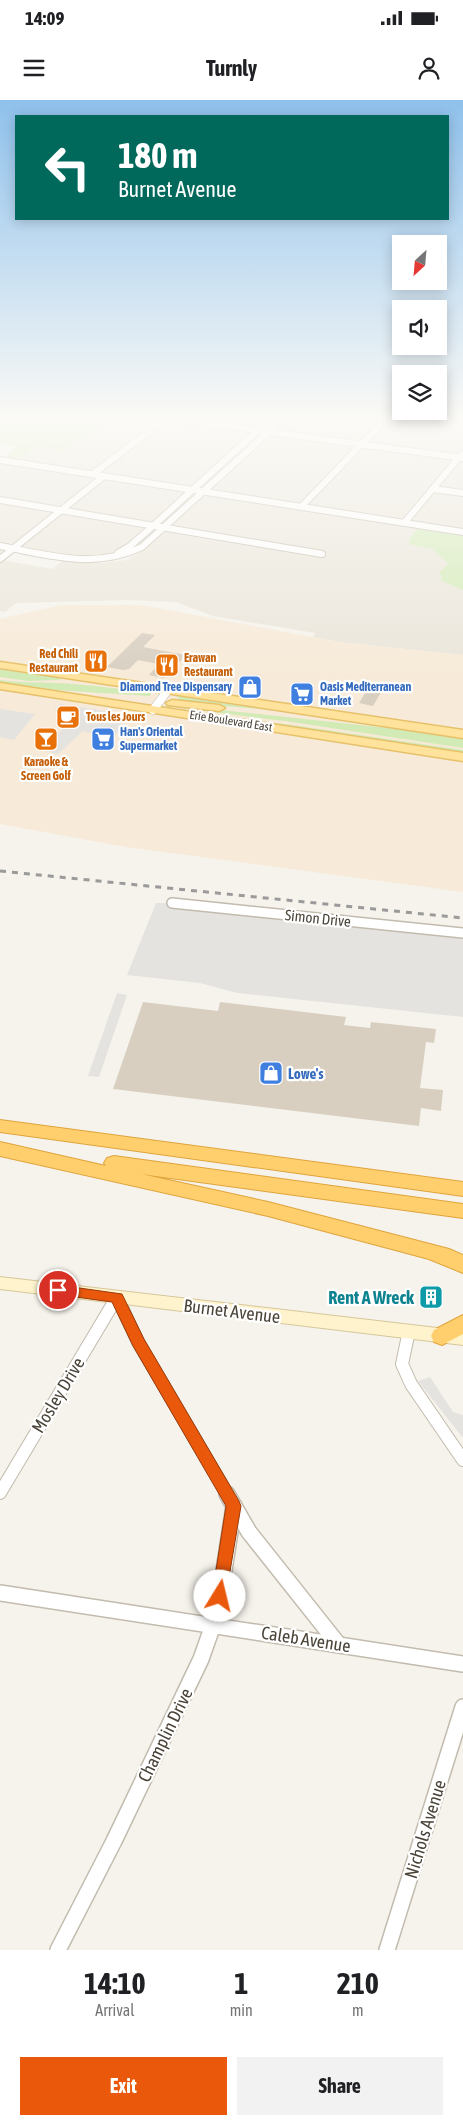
<!DOCTYPE html>
<html lang="en">
<head>
<meta charset="utf-8">
<style>
	:root { --surface:#fff; --page:#f2f2f2; --text:#202124; --muted:#757577; --accent:#ea580c }
	body { margin:0; font-family:"Asap Condensed",sans-serif; background:var(--page); color:var(--text); height:100vh; display:flex; flex-direction:column; font-size:19px; white-space:nowrap }
	* { box-sizing:border-box; margin:0 }
	p { font-size:16px; color:var(--muted) }
	.icon { flex:none; width:28px; height:28px; fill:none; stroke:currentColor; stroke-width:2; stroke-linecap:round; stroke-linejoin:round }
	.map { position:relative; height:1850px; overflow:hidden }
	.details { display:flex; flex-direction:column; background:var(--surface); flex:1 }
	.details>* { flex:none }
	.banner { position:absolute; left:15px; top:15px; width:434px; height:105px; border-radius:0px; box-shadow:0 2px 12px #0003; background:#00695c; color:#fff; overflow:hidden }
	.needle { width:32px; rotate:206deg }
	.tools { position:absolute; left:392px; top:135px; display:grid; gap:10px }
	.tools a { display:grid; place-items:center; width:55px; height:55px; border-radius:0px; background:var(--surface); box-shadow:0 2px 12px #0003; font-size:25px }
	.pin { position:absolute; display:grid; place-items:center; width:42px; height:42px; color:#fff; margin:-21px; border:2px solid #fff; border-radius:50%; box-shadow:0 1px 5px #0007 }
	.me { position:absolute; width:55px; margin:-28px; rotate:9deg; stroke-linejoin:round; filter:drop-shadow(0 0 4px #0008) }
	.turn { display:flex; align-items:center; gap:18px; height:105px; padding:0 20px; font-size:22px }
	.turn .icon { width:65px; height:65px; stroke-width:2.5 }
	.turn b { display:block; font-size:35px; line-height:42px }
	.eta { display:flex; justify-content:space-evenly; align-items:center; height:85px; text-align:center }
	.eta b { font-size:30px; font-weight:700; line-height:35px }
	.cta { display:flex; gap:10px; margin-top:auto; padding:10px 20px }
	.cta a { flex:1; height:58px; border-radius:0px; background:var(--accent); color:#fff; font-size:20px; font-weight:700; line-height:58px; text-align:center }
	.cta a+a { background:var(--page); color:var(--text) }
	.status { display:flex; justify-content:space-between; align-items:center; height:35px; padding:0 25px; background:var(--surface); direction:ltr }
	.status svg { height:14px; fill:currentColor }
	header { display:flex; justify-content:space-between; align-items:center; height:65px; padding:0 20px; background:var(--surface); font-size:22px; font-weight:700 }
	.map>svg:first-child { display:block }
	.residential { fill:#eae5da }
	.commercial { fill:#f7ead8 }
	.green { fill:#d2eab5 }
	.parking { fill:#e5e3e0 }
	.building { fill:#d8cfc1 }
	.lines { fill:none; stroke-linecap:round; stroke-linejoin:round }
	.street-far4-casing { stroke:#c2bbae; stroke-width:8 }
	.street-far3-casing { stroke:#c2bbae; stroke-width:9 }
	.street-far2-casing { stroke:#c2bbae; stroke-width:12 }
	.street-far1-casing { stroke:#c2bbae; stroke-width:14 }
	.street-casing { stroke:#c2bbae; stroke-width:18 }
	.secondary-casing { stroke:#d6c79b; stroke-width:2 }
	.primary-casing { stroke:#e6c16a; stroke-width:3 }
	.highway-casing { stroke:#e0a43c; stroke-width:2 }
	.street-far4 { stroke:#fff; stroke-width:6 }
	.street-far3 { stroke:#fff; stroke-width:8 }
	.street-far2 { stroke:#fff; stroke-width:9 }
	.street-far1 { stroke:#fff; stroke-width:12 }
	.street { stroke:#fff; stroke-width:15 }
	.secondary { fill:#fff3cd; fill-rule:evenodd }
	.primary { fill:#ffe39c; fill-rule:evenodd }
	.highway { fill:#ffcf6e; fill-rule:evenodd }
	.rail { stroke:#9a9a9a; stroke-width:3; stroke-dasharray:6 6; stroke-linecap:butt }
	.route { fill:#ea580c; stroke:#983908 }
	.labels { text-anchor:middle; dominant-baseline:central; stroke-width:4.5; stroke-linejoin:round; paint-order:stroke }
	.far-food-label { font-size:12px; font-weight:bold; fill:#c56008; stroke:#fff; text-anchor:start }
	.far-shop-label { font-size:12px; font-weight:bold; fill:#366cbe; stroke:#fff; text-anchor:start }
	.far-street-label { font-size:12px; fill:#4b4439; stroke:#fff }
	.street-label { font-size:15px; fill:#4b4439; stroke:#fff }
	.shop-label { font-size:15px; font-weight:bold; fill:#366cbe; stroke:#fff; text-anchor:start }
	.near-culture-label { font-size:18px; font-weight:bold; fill:#0d838f; stroke:#fff; text-anchor:end }
	.near-street-label { font-size:18px; fill:#4b4439; stroke:#fff }
</style>
</head>
<body>
<div class="status"><b>14:09</b><svg viewBox="0 0 49 12"><path d="M0 12V9h3v3zM5 12V6h3v6zM10 12V3h3v9zM15 12V0h3v12zM26 1h20v11H26zM47 4h2v5h-2z"/></svg></div>
<header><svg class="icon" aria-label="menu" viewBox="0 0 24 24"><path d="M4 6h16M4 12h16M4 18h16"/></svg>Turnly<svg class="icon" aria-label="person" viewBox="0 0 24 24"><circle cx="12" cy="8" r="4"/><path d="M4 21q1-7 8-7t8 7"/></svg></header>
<div class="map">
<svg width="463" height="1850" viewBox="0 0 463 1850">
	<rect width="100%" height="100%" fill="#f6f3ec"/>
	<path class="residential" d="M81,320H463V555L339,542L313,537L315,533L213,516L176,502L127,500L16,503L5,512L0,511V463L3,460L53,469L63,460L102,463L126,460L147,448L129,444L118,451L98,457L70,456L12,446L0,456V362L35,346L66,351L100,325Z"/>
	<path class="commercial" d="M62,505H141L339,542L463,555V792L126,747L0,724V519Z"/>
	<g class="green">
		<path d="M0,320H58L62,323L81,320L101,325L66,351L35,347L18,361L3,359L16,347L0,344Z"/>
		<path d="M420,425L463,432V490L440,480L442,477L439,473L448,463L432,449L409,444L410,438Z"/>
		<path d="M0,569L61,578L59,580L28,581L0,577Z"/>
		<path d="M0,580C19,583 36,582 54,583C87,584 119,589 151,593L150,596L55,590L0,582Z"/>
		<path d="M175,596L270,610L178,602L179,598Z"/>
		<path d="M166,605H170L173,609L178,611L292,625L463,650V653L169,610L165,609Z"/>
		<path d="M175,605L406,630L463,639V648L285,621L179,608Z"/>
	</g>
	<g class="parking">
		<path d="M61,604L123,614L119,631L111,638L83,631L58,654L40,650L78,615L54,610Z"/>
		<path d="M0,609L35,614L14,640L0,637Z"/>
		<path d="M156,803H172L463,833V917L237,893L200,883L127,875Z"/>
		<path d="M117,893L127,895L99,977L88,976Z"/>
		<path d="M430,1277L453,1312L463,1315V1338L418,1281Z"/>
	</g>
	<g class="building">
		<path d="M142,533L155,535L143,547L186,555L164,578L149,575L159,564L138,560L129,569L123,570L107,567Z"/>
		<path d="M367,590L381,592L373,606L359,603Z"/>
		<path d="M143,902L218,911L220,902L346,917L344,925L370,928L371,922L436,929L434,943L426,942L420,988L443,990L441,1011L421,1008L419,1026L113,989Z"/>
		<path d="M424,1187L439,1189L438,1207L422,1206Z"/>
	</g>
	<g class="lines">
		<g class="street-far4-casing">
			<g id="street-far4">
				<path d="M180,320L463,358"/>
				<path d="M0,360L463,432"/>
				<path d="M93,374L164,320"/>
				<path d="M433,389L463,393"/>
				<path d="M0,400L322,454"/>
				<path d="M301,407L385,320"/>
				<path d="M405,422L462,354"/>
				<path d="M0,446C49,455 94,470 142,447L282,320"/>
				<path d="M118,453L130,446L153,426L269,320"/>
				<path d="M0,459L104,376"/>
			</g>
		</g>
		<g class="street-far3-casing">
			<path id="street-far3" d="M153,610L168,590"/>
		</g>
		<g class="street-far2-casing">
			<path id="street-far2" d="M172,803L463,833"/>
		</g>
		<g class="street-far1-casing">
			<g id="street-far1">
				<path d="M117,1197L138,1242L228,1395"/>
				<path d="M409,1231L402,1264L411,1284L463,1360"/>
				<path d="M0,1393L117,1197"/>
			</g>
		</g>
		<g class="street-casing">
			<g id="street">
				<path d="M234,1406L249,1432L338,1544"/>
				<path d="M0,1493L463,1564"/>
				<path d="M58,1850L114,1741L201,1559L213,1525L220,1496L234,1406L227,1394"/>
				<path d="M387,1850L463,1607"/>
			</g>
		</g>
		<g class="secondary-casing">
			<path id="secondary" d="M0,1177L463,1231V1245L0,1189Z"/>
		</g>
		<g class="primary-casing">
			<g id="primary">
				<path d="M0,562L463,630V638L0,568Z"/>
				<path d="M0,583L463,653V661L0,589Z"/>
				<path d="M172,600L219,605L225,608L219,611L168,605L166,603Z"/>
			</g>
		</g>
		<g class="highway-casing">
			<g id="highway">
				<path d="M0,1020L463,1082V1096L0,1032Z"/>
				<path d="M0,1042L106,1066L104,1063L107,1058L114,1056L463,1104V1118L141,1074L268,1102L449,1149L463,1155V1173L429,1159L268,1116L0,1056Z"/>
				<path d="M463,1215V1234L442,1245L434,1242L431,1236L434,1230Z"/>
			</g>
		</g>
		<use href="#street-far4" class="street-far4"/>
		<use href="#street-far3" class="street-far3"/>
		<use href="#street-far2" class="street-far2"/>
		<use href="#street-far1" class="street-far1"/>
		<use href="#street" class="street"/>
		<use href="#secondary" class="secondary"/>
		<use href="#primary" class="primary"/>
		<use href="#highway" class="highway"/>
		<path class="rail" d="M0,771L463,818"/>
	</g>
	<linearGradient id="sky" x2="0" y2="1"><stop stop-color="#8fc1ec"/><stop offset="0.55" stop-color="#fbfaf6"/><stop offset="1" stop-color="#fbfaf6" stop-opacity="0"/></linearGradient>
	<rect width="463" height="579" fill="url(#sky)"/>
	<path class="route" d="M58,1185L122,1194L144,1239L239,1401L241,1406L225,1501L220,1503L214,1501L212,1496L226,1406L133,1246L112,1202L54,1194L52,1190L54,1187Z"/>
	<defs>
		<g id="restaurant-square" transform="scale(1.25)"><rect x="-9" y="-9" width="18" height="18" rx="4" fill="#e8710a" stroke="#fff"/><path d="M-5-6h1v4h1v-4h1v4h1v-4h1v5L-1.5 .5V6h-2V.5L-5-1ZM5-6V6H3V1.5H1.5Q1.5-4 5-6Z" fill="#fff"/></g>
		<g id="shop-square" transform="scale(1.25)"><rect x="-9" y="-9" width="18" height="18" rx="4" fill="#3f7fe0" stroke="#fff"/><path d="M-5-2.5h2.3a2.7 3.5 0 0 1 5.4 0H5L5.5 6h-11ZM-1.5-2.5h3a1.5 2.3 0 0 0-3 0Z" fill="#fff"/></g>
		<g id="supermarket-square" transform="scale(1.25)"><rect x="-9" y="-9" width="18" height="18" rx="4" fill="#3f7fe0" stroke="#fff"/><path d="M-6-5.5h2.5l.6 2H6L4.5 2H-2.5L-4.4-4H-6ZM-1.5 3.2a1.3 1.3 0 1 0 .1 0ZM3 3.2a1.3 1.3 0 1 0 .1 0Z" fill="#fff"/></g>
		<g id="cafe-square" transform="scale(1.25)"><rect x="-9" y="-9" width="18" height="18" rx="4" fill="#e8710a" stroke="#fff"/><path d="M-5.5-4.5H6V0H3Q3 3.5 0 3.5H-2.5Q-5.5 3.5-5.5 0ZM3-3.2v2h1.7v-2ZM-6 4.5H4V6H-6Z" fill="#fff"/></g>
		<g id="bar-square" transform="scale(1.25)"><rect x="-9" y="-9" width="18" height="18" rx="4" fill="#e8710a" stroke="#fff"/><path d="M-6-5H6L.8 .8V4.5H3.5V6h-7V4.5H-.8V.8Z" fill="#fff"/></g>
		<g id="building-square" transform="scale(1.25)"><rect x="-9" y="-9" width="18" height="18" rx="4" fill="#0f9aa8" stroke="#fff"/><path d="M-4-6H4V6H1V3H-1V6H-4ZM-2.5-4.3h1.7v1.8h-1.7ZM.8-4.3h1.7v1.8H.8ZM-2.5-1h1.7V.8h-1.7ZM.8-1h1.7V.8H.8Z" fill="#fff"/></g>
	</defs>
	<g fill-rule="evenodd">
		<use href="#restaurant-square" x="96" y="561"/>
		<use href="#restaurant-square" x="167" y="565"/>
		<use href="#shop-square" x="250" y="587"/>
		<use href="#supermarket-square" x="302" y="594"/>
		<use href="#cafe-square" x="68" y="617"/>
		<use href="#bar-square" x="46" y="639"/>
		<use href="#supermarket-square" x="103" y="639"/>
		<use href="#shop-square" x="271" y="973"/>
		<use href="#building-square" x="431" y="1197"/>
	</g>
	<g class="labels">
		<g class="far-food-label">
			<text x="78" y="554" text-anchor="end">Red Chili<tspan x="78" dy="14">Restaurant</tspan></text>
			<text x="184" y="558">Erawan<tspan x="184" dy="14">Restaurant</tspan></text>
			<text x="86" y="617">Tous les Jours</text>
			<text x="46" y="662" text-anchor="middle">Karaoke &amp;<tspan x="46" dy="14">Screen Golf</tspan></text>
		</g>
		<g class="far-shop-label">
			<text x="232" y="587" text-anchor="end">Diamond Tree Dispensary</text>
			<text x="320" y="587">Oasis Mediterranean<tspan x="320" dy="14">Market</tspan></text>
			<text x="120" y="632">Han's Oriental<tspan x="120" dy="14">Supermarket</tspan></text>
		</g>
		<g class="far-street-label">
			<text transform="translate(231 621) rotate(9)">Erie Boulevard East</text>
		</g>
		<g class="street-label">
			<text transform="translate(318 818) rotate(6)">Simon Drive</text>
		</g>
		<g class="shop-label">
			<text x="288" y="973">Lowe's</text>
		</g>
		<g class="near-culture-label">
			<text x="414" y="1197">Rent A Wreck</text>
		</g>
		<g class="near-street-label">
			<text transform="translate(232 1211) rotate(7)">Burnet Avenue</text>
			<text transform="translate(58 1295) rotate(-59)">Mosley Drive</text>
			<text transform="translate(306 1539) rotate(9)">Caleb Avenue</text>
			<text transform="translate(165 1635) rotate(-64)">Champlin Drive</text>
			<text transform="translate(425 1729) rotate(-73)">Nichols Avenue</text>
		</g>
	</g>
</svg>
<div class="tools">
<a><svg class="needle" viewBox="-14 -14 28 28"><path d="M0-13l5 13h-10z" fill="#e53935"/><path d="M0 13l5-13h-10z" fill="#757577"/></svg></a>
<a><svg class="icon" aria-label="sound" viewBox="0 0 24 24"><path d="M4 9h4l5-4v14l-5-4H4zM17 9q2 3 0 6"/></svg></a>
<a><svg class="icon" aria-label="layers" viewBox="0 0 24 24"><path d="M12 4l9 5-9 5-9-5zM3 14l9 5 9-5"/></svg></a>
</div>
<div class="pin" style="left:58px;top:1190px;background:#d93025"><svg class="icon" aria-label="arrive" viewBox="0 0 24 24"><path d="M6 21V4h12l-3 4 3 4H6"/></svg></div>
<svg class="me" style="left:220px;top:1496px" viewBox="-20 -20 40 40"><circle r="19" fill="#fff"/><path d="M0-13L10 11 0 6-10 11z" fill="#ea580c"/></svg>
<div class="banner">
<div class="turn"><svg class="icon" aria-label="left" viewBox="0 0 24 24"><path d="M17 20v-9H6M10 6l-5 5 5 5"/></svg><div><b>180 m</b>Burnet Avenue</div></div>
</div>
</div>
<section class="details">
<div class="eta">
<div><b>14:10</b><p>Arrival</p></div>
<div><b>1</b><p>min</p></div>
<div><b>210</b><p>m</p></div>
</div>
<div class="cta"><a>Exit</a><a>Share</a></div>
</section>
</body>
</html>
